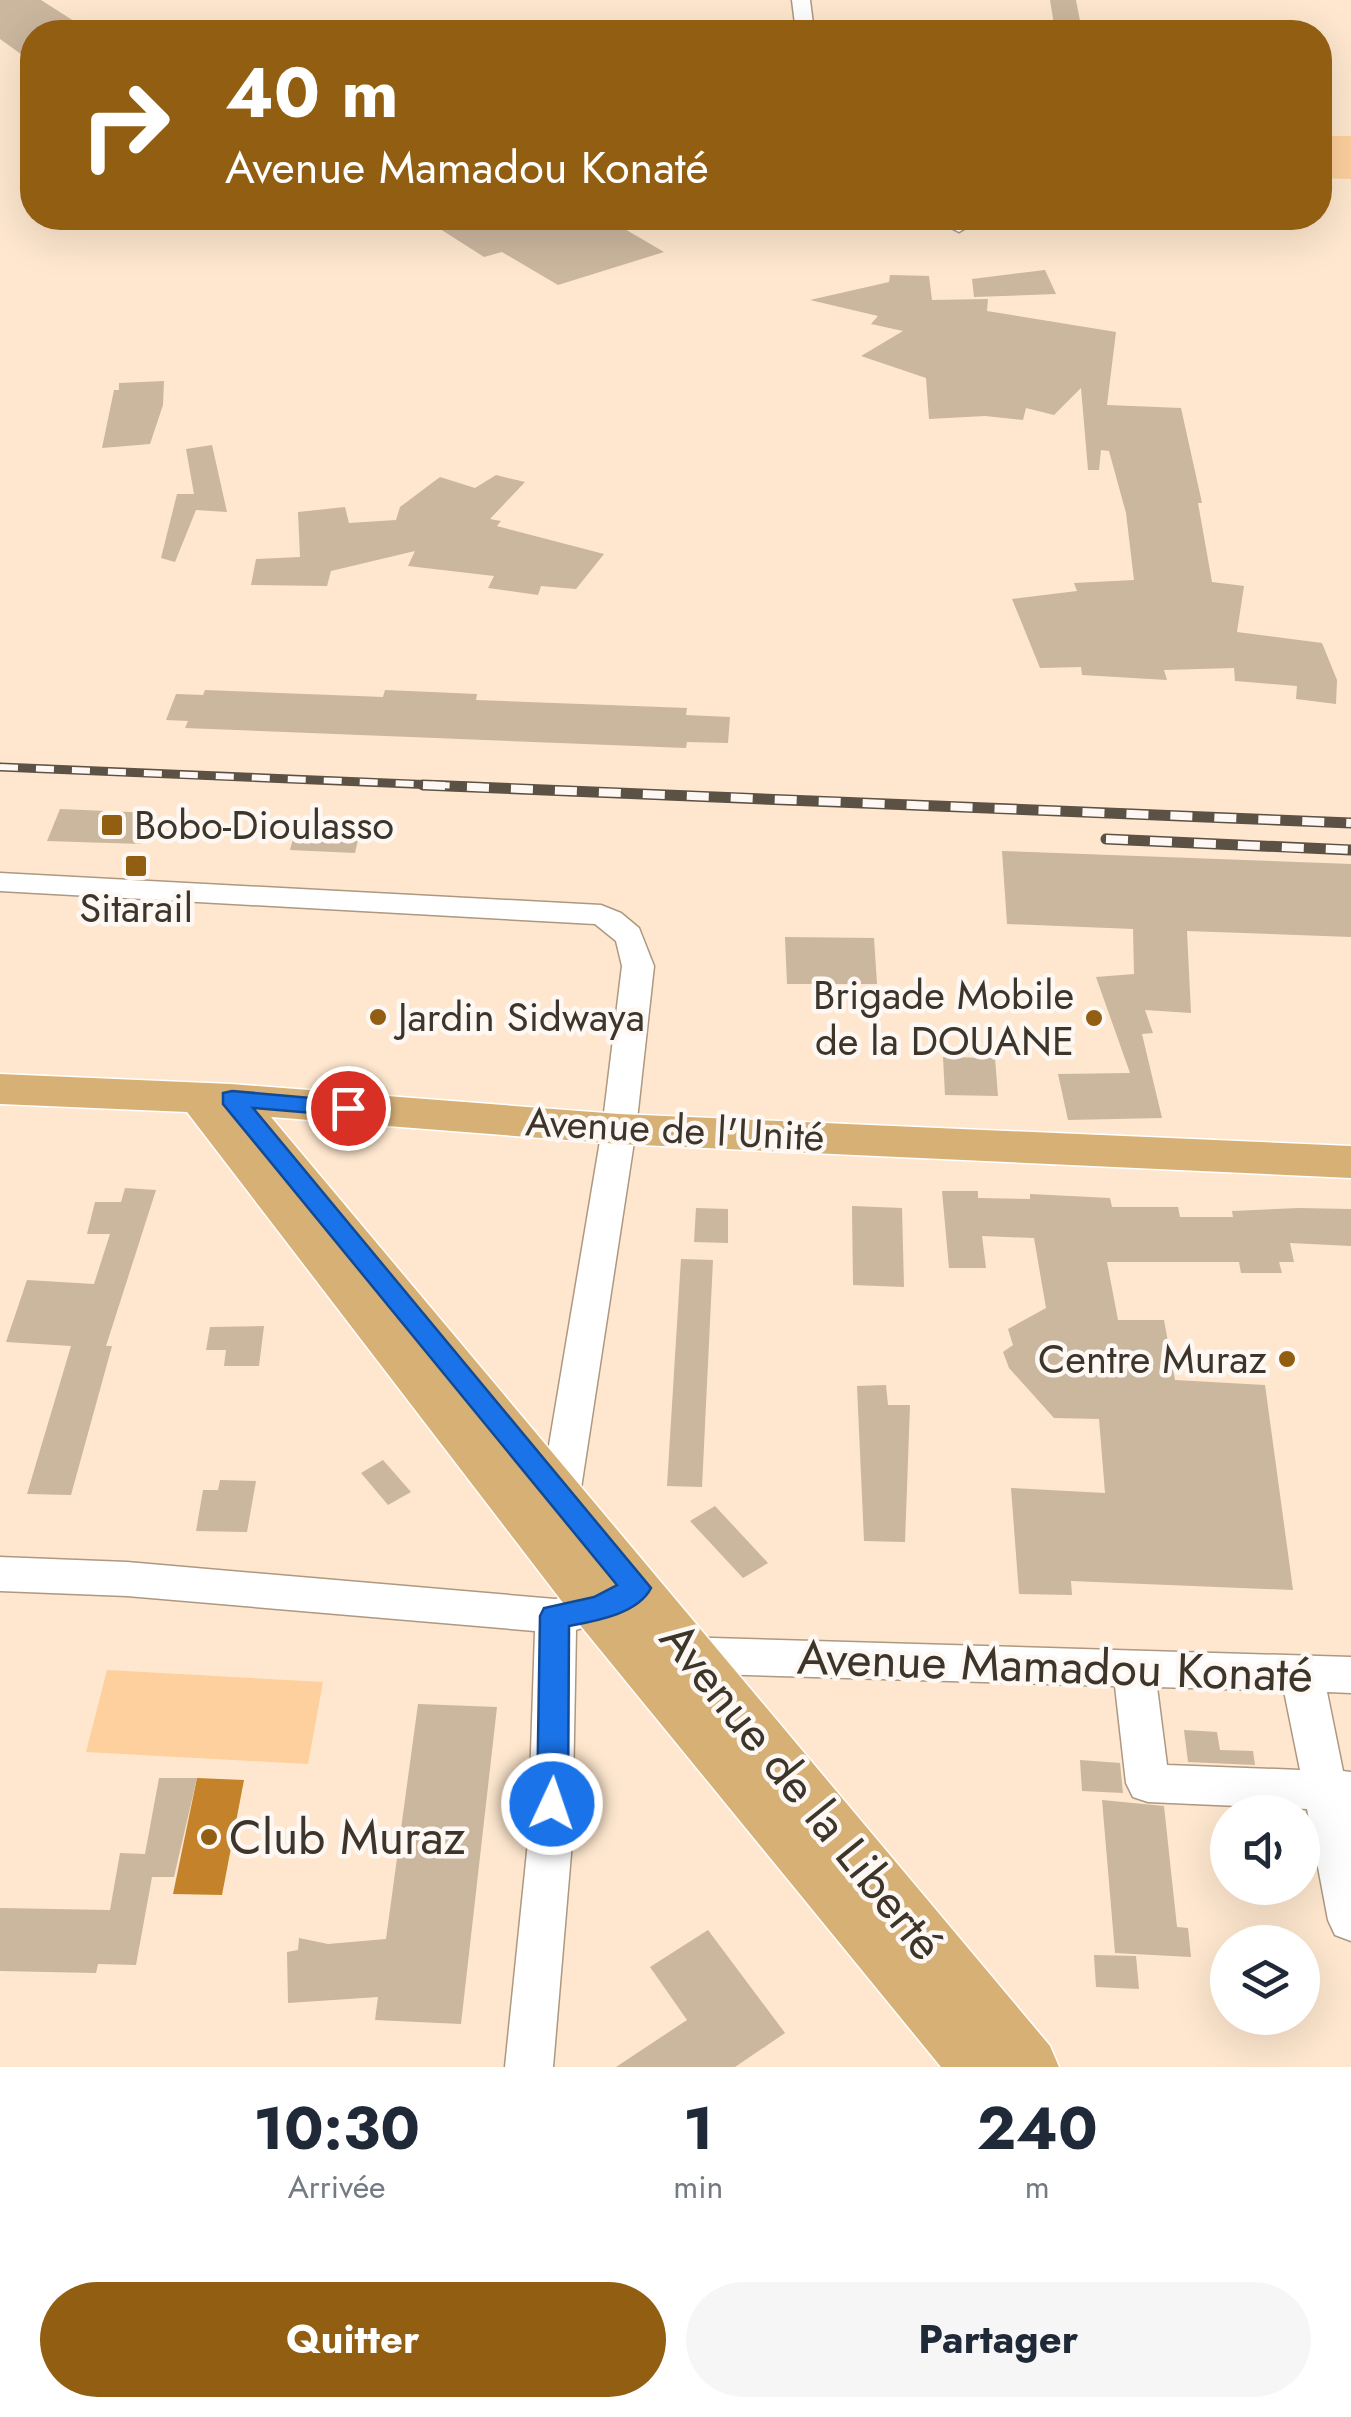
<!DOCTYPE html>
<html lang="fr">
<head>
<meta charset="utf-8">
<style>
	:root { --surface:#fff; --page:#f6f6f7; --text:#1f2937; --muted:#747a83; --accent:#925e11 }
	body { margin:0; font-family:Jost,sans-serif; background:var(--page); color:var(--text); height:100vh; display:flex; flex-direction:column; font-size:38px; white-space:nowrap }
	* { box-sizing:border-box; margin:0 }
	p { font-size:32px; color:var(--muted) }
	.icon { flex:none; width:55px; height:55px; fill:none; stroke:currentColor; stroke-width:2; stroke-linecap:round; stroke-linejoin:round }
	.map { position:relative; height:2067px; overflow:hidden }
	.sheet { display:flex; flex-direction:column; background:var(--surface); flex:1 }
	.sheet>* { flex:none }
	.hud { position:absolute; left:20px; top:20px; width:1312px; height:210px; border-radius:40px; box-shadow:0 10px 40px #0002; background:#925e11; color:#fff; overflow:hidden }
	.controls { position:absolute; left:1210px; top:1795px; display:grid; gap:20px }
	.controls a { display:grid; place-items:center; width:110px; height:110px; border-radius:50%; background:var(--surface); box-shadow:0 10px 40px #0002; font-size:50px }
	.pin { position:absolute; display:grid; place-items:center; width:85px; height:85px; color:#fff; margin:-42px; border:5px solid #fff; border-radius:50%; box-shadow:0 2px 10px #0007 }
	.me { position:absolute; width:110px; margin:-55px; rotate:3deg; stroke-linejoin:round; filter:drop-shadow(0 0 8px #0008) }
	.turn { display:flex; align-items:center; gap:35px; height:210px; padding:0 40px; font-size:45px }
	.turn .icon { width:130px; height:130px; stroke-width:2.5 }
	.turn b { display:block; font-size:70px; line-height:85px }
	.eta { display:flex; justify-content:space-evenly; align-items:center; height:170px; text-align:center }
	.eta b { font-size:60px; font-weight:700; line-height:70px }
	.action { display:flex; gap:20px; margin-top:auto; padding:20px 40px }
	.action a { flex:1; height:115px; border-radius:60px; background:var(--accent); color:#fff; font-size:40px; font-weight:700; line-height:115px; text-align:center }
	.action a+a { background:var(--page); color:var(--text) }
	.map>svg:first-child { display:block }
	.green { fill:#fdd09d }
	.water { fill:#c4832a }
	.building { fill:#cbb69e }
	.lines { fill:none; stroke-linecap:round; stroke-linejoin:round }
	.minor-casing { stroke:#ad9881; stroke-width:3 }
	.major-casing { stroke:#fff; stroke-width:3 }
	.minor { fill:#fff; fill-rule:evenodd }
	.major { fill:#d7b076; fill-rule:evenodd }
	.rail-far1-casing { stroke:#5c5145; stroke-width:9 }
	.rail-casing { stroke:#5c5145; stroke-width:11 }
	.rail-far1 { stroke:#fdf8f3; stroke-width:6; stroke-dasharray:18; stroke-linecap:butt }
	.rail { stroke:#fdf8f3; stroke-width:8; stroke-dasharray:22; stroke-linecap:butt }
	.route { fill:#1a73e8; stroke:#114b97; stroke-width:2.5 }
	.poi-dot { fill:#925e11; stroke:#fdf8f3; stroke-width:4 }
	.labels { text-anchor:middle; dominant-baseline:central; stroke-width:9; stroke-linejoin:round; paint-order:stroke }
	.poi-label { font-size:40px; fill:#3d342a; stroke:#fdf8f3; text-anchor:start }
	.street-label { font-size:40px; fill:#3d342a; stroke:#fdf8f3 }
	.near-street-label { font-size:48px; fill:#3d342a; stroke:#fdf8f3 }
	.near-poi-label { font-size:48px; fill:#3d342a; stroke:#fdf8f3; text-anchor:start }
</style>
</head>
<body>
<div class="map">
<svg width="1351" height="2067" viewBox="0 0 1351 2067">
	<rect width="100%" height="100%" fill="#fee7ce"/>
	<g class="green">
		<path d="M1320,136H1351V179L1320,178Z"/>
		<path d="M107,1670L323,1682L308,1764L86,1752Z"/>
	</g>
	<path class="water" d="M197,1778L244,1780L222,1895L173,1894Z"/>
	<g class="building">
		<path d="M0,0H41L91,32H32V62L0,39Z"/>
		<path d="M1050,0H1076L1082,31H1055Z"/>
		<path d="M423,218H606L664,252L558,285L502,252L484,257Z"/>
		<path d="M1045,270L1056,294L974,297L972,279Z"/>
		<path d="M890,275L929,276L932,300L988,299L987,311L1116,332L1107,405L1181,408L1202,503H1198L1212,582L1244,586L1237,632L1322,643L1337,680L1336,704L1296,699L1297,686L1235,681L1234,668L1164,670L1167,680L1082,675L1081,667L1040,668L1012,599L1077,591L1074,583L1134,580L1126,513L1109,451L1101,450L1099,470H1088L1081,388L1054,415L1026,408L1023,420L985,416L929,419L926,378L861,356L903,331L871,324L878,316L810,300L889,282Z"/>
		<path d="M164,381L163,405L150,444L102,448L114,390H119V383Z"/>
		<path d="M212,445L227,512L196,510L175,562L161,558L177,494H194L186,449Z"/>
		<path d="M496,475L525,482L490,519L501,521L497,526L604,554L576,589L541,586L538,595L488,588L494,576L408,566L415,551L331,571L327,586L251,585L256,559L300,557L298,512L345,507L349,523L396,520L400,507L440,477L475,488Z"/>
		<path d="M205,690L383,697L385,690L477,694L476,700L687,708L686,715L730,717L728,743L687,742L686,748L185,728L188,721L166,720L176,694L203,695Z"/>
		<path d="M60,809L153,813L141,844L47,841Z"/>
		<path d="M298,821L362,823L355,853L290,850Z"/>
		<path d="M1002,851L1351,864V937L1187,931L1191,1013L1145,1010L1153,1033L1142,1034L1162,1118L1068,1120L1058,1074L1130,1073L1096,977L1134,974L1133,929L1007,924Z"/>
		<path d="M785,937L874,938L877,984H787Z"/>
		<path d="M943,1057L995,1058L998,1096L945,1095Z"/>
		<path d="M125,1188L156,1190L106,1346H112L71,1495L27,1494L71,1346L6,1342L27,1280L94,1284L110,1234H87L95,1202H121Z"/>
		<path d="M942,1191H978V1198L1030,1199V1194L1110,1198L1112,1207H1178L1180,1217H1233L1232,1211L1298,1208L1351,1209V1246L1290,1243L1294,1262H1279L1282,1273H1241L1239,1262H1107L1118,1320H1164L1175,1380L1265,1385L1293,1590L1071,1581L1072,1595L1019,1594L1011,1488L1105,1493L1099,1419L1054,1418L1009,1368L1003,1352L1013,1345L1008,1329L1046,1308L1034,1238L982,1236L986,1268H949Z"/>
		<path d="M852,1206L902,1208L904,1287L853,1285Z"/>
		<path d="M696,1208L728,1209V1243L694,1242Z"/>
		<path d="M681,1259L713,1260L702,1487L667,1486Z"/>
		<path d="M264,1326L259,1366H224L226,1350H206L210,1327Z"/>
		<path d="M886,1385L888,1405H910L905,1542L864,1541L857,1386Z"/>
		<path d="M383,1460L411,1492L388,1505L361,1473Z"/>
		<path d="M220,1480L256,1481L247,1532L196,1531L203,1490H218Z"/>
		<path d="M715,1506L768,1563L743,1578L690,1521Z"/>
		<path d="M418,1704L497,1707L461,2024L375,2020L378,1997L288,2003L287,1952L298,1950L299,1938L328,1944L386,1939Z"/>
		<path d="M1184,1730L1217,1732L1220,1750L1253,1751L1255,1765L1188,1762Z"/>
		<path d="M1080,1760L1120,1763L1123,1793L1082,1791Z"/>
		<path d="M159,1778H197L174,1877H152L136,1965L98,1964L96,1973L0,1971V1908L110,1910L120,1853L145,1854Z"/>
		<path d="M1102,1800L1164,1806L1177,1927L1188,1928L1191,1957L1115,1953Z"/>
		<path d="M708,1930L785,2033L735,2067H616L687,2020L650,1967Z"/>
		<path d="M1094,1955L1136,1956L1139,1989L1096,1987Z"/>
	</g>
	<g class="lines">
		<g class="minor-casing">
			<g id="minor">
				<path d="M792,0H810L814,32H796Z"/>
				<path d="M931,218H957L969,226L959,232Z"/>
				<path d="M0,873L601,905L621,913L639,928L654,966L636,1129L580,1495L567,1518L553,1523L539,1518L533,1507L541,1493L602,1129L622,966L616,941L595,924L0,891Z"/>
				<path d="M0,1557L127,1562L555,1599L611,1585L625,1590L631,1602L625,1614L576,1630L572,1842L553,2067H505L528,1842L535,1631L127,1596L0,1591Z"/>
				<path d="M678,1637L1351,1657V1693L1327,1692L1343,1771L1351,1772V1941L1335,1935L1328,1920L1307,1809L1148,1802L1133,1797L1126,1783L1115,1686L678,1673L663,1667L657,1655L663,1643ZM1157,1687L1284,1691L1300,1770L1167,1765Z"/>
			</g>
		</g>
		<g class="major-casing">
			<path id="major" d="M0,1074L231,1084L619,1114L1351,1146V1178L619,1144L271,1117L1050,2046L1059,2067H941L580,1625L187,1112L0,1104Z"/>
		</g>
		<use href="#minor" class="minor"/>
		<use href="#major" class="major"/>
		<g class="rail-far1-casing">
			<path id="rail-far1" d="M0,767L484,787"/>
		</g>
		<g class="rail-casing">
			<g id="rail">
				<path d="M423,785L1351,823"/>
				<path d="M1106,839L1351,850"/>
			</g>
		</g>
		<use href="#rail-far1" class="rail-far1"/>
		<use href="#rail" class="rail"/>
	</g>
	<path class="route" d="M232,1091L356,1102L359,1108L348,1116L253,1108L651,1588C638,1614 595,1621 569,1626L568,1804L563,1814L552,1818L542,1814L537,1804L540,1616L544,1608L594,1597L617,1585L223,1104V1093Z"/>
	<g class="poi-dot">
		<rect x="100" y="813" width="24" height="24" rx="5"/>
		<rect x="124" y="854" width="24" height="24" rx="5"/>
		<circle cx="378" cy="1017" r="10"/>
		<circle cx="1094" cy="1018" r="10"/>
		<circle cx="1287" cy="1359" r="10"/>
		<circle cx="209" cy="1837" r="10"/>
	</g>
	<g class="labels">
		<g class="poi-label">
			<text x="134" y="825">Bobo-Dioulasso</text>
			<text x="136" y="908" text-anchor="middle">Sitarail</text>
			<text x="1074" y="995" text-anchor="end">Brigade Mobile<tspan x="1074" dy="46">de la DOUANE</tspan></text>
			<text x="398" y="1017">Jardin Sidwaya</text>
			<text x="1267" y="1359" text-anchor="end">Centre Muraz</text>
		</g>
		<g class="street-label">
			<text transform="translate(675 1129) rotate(3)">Avenue de l'Unité</text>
		</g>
		<g class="near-street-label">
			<text transform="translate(1055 1666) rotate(2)">Avenue Mamadou Konaté</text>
			<text transform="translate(802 1791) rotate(51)">Avenue de la Liberté</text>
		</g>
		<g class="near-poi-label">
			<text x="229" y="1837">Club Muraz</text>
		</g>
	</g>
</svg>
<div class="controls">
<a><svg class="icon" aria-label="sound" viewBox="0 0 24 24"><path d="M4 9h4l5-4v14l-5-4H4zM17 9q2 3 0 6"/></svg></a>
<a><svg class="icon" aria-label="layers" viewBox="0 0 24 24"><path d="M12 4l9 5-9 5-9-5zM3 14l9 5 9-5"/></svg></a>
</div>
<div class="pin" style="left:348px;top:1108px;background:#d93025"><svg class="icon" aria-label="arrive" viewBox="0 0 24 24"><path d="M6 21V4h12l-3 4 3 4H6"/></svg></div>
<svg class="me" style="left:552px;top:1804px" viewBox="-20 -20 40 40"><circle r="17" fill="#1a73e8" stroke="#fff" stroke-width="3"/><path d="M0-11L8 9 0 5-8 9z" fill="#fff"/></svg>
<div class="hud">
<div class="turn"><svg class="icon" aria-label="right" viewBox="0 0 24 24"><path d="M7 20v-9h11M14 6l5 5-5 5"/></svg><div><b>40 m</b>Avenue Mamadou Konaté</div></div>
</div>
</div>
<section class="sheet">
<div class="eta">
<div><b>10:30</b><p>Arrivée</p></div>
<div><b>1</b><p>min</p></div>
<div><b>240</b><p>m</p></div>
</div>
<div class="action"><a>Quitter</a><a>Partager</a></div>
</section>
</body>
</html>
